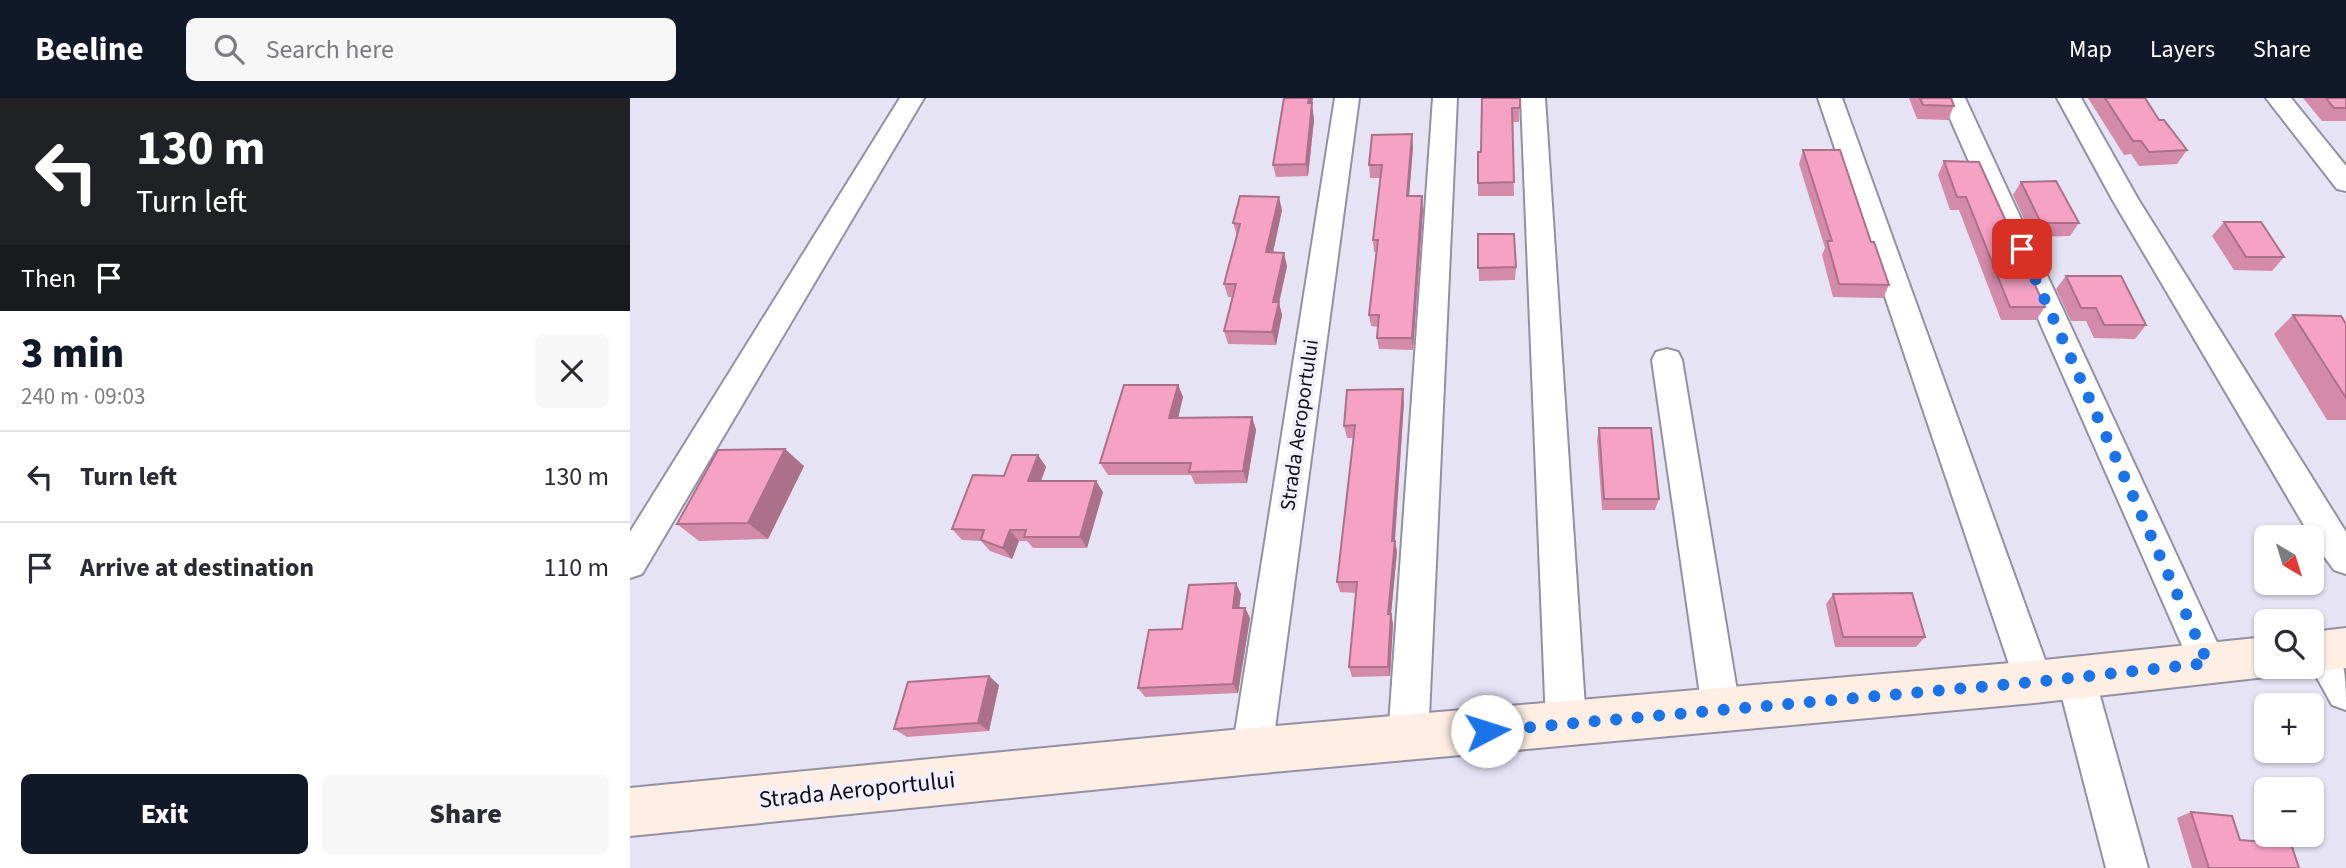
<!DOCTYPE html>
<html lang="en">
<head>
<meta charset="utf-8">
<style>
	:root { --surface:#fff; --page:#f7f7f7; --text:#2b2b33; --muted:#7c7c81; --line:#e1e1e2; --accent:#111827 }
	body { margin:0; font-family:"Source Sans 3",sans-serif; background:var(--page); color:var(--text); height:100vh; display:flex; flex-direction:column; font-size:26px; white-space:nowrap }
	* { box-sizing:border-box; margin:0 }
	p { font-size:23px; color:var(--muted) }
	.icon { flex:none; width:38px; height:38px; fill:none; stroke:currentColor; stroke-width:2; stroke-linecap:round; stroke-linejoin:round }
	.map { position:relative; flex:1; overflow:hidden }
	.drawer { display:flex; flex-direction:column; background:var(--surface); width:630px }
	.drawer>* { flex:none }
	.top-card { background:#202124; color:#fff; overflow:hidden }
	.needle { width:46px; rotate:142deg }
	.tools { position:absolute; left:1624px; top:427px; display:grid; gap:14px }
	.tools a { display:grid; place-items:center; width:70px; height:70px; border-radius:10px; background:var(--surface); box-shadow:0 2px 5px #0004; font-size:35px }
	.pin { position:absolute; display:grid; place-items:center; width:60px; height:60px; color:#fff; margin:-30px; border-radius:14px; box-shadow:0 4px 10px #0006 }
	.me { position:absolute; width:77px; margin:-38px; rotate:85deg; stroke-linejoin:round; filter:drop-shadow(0 0 5px #0008) }
	.turn { display:flex; align-items:center; gap:24px; height:147px; padding:0 21px; font-size:32px }
	.turn .icon { width:91px; height:91px; stroke-width:2.5 }
	.turn b { display:block; font-size:49px; line-height:60px }
	.then { display:flex; align-items:center; height:66px; padding:0 21px; background:#0003; gap:14px; font-size:26px }
	.round { display:grid; place-items:center; flex:none; width:74px; height:74px; border-radius:10px; background:var(--page) }
	.head { display:flex; align-items:center; justify-content:space-between; height:119px; padding:0 21px }
	h1 { font-size:42px; font-weight:800; line-height:52px; color:var(--accent) }
	.button { display:flex; gap:14px; margin-top:auto; padding:14px 21px }
	.button a { flex:1; height:80px; border-radius:10px; background:var(--accent); color:#fff; font-size:28px; font-weight:800; line-height:80px; text-align:center }
	.button a+a { background:var(--page); color:var(--text) }
	ul { padding:0; list-style:none }
	li { display:flex; align-items:center; gap:21px; height:91px; padding:0 21px; border-top:2px solid var(--line) }
	li div { flex:1 }
	li b { display:block; font-size:26px }
	li em { font-style:normal }
	header { display:flex; align-items:center; gap:42px; box-sizing:border-box; height:98px; padding:0 35px; background:var(--accent); color:#fff }
	header strong { font-size:33px }
	nav { display:flex; gap:38px; margin-inline-start:auto; font-size:24px }
	.search { width:490px; height:63px; background:var(--page); display:flex; align-items:center; gap:18px; box-sizing:border-box; padding:0 24px; border-radius:10px; color:var(--muted); font-size:26px }
	main { display:flex; flex:1; min-height:0 }
	.map>svg:first-child { display:block }
	.lines { fill:none; stroke-linecap:round; stroke-linejoin:round }
	.street-casing { stroke:#9391a1; stroke-width:4 }
	.secondary-casing { stroke:#9391a1; stroke-width:4 }
	.street { fill:#fff; fill-rule:evenodd }
	.secondary { fill:#feeee4; fill-rule:evenodd }
	.wall { fill:#d38ba9 }
	.shaded-wall { fill:#ac718a }
	.building { fill:#f5a2c5; stroke:#ac718a; stroke-width:2 }
	.route { stroke:#1a73e8; stroke-width:12; stroke-dasharray:0 21.6 }
	.labels { text-anchor:middle; dominant-baseline:central; stroke-width:7; stroke-linejoin:round; paint-order:stroke }
	.street-label { font-size:21px; fill:#100f14; stroke:#f2f0fe }
	.near-street-label { font-size:24px; fill:#100f14; stroke:#f2f0fe }
</style>
</head>
<body>
<header>
<strong>Beeline</strong>
<div class="search"><svg class="icon" aria-label="search" viewBox="0 0 24 24"><circle cx="10" cy="10" r="6"/><path d="M15 15l6 6"/></svg>Search here</div>
<nav><a>Map</a><a>Layers</a><a>Share</a></nav>
</header>
<main>
<section class="drawer">
<div class="top-card">
<div class="turn"><svg class="icon" aria-label="left" viewBox="0 0 24 24"><path d="M17 20v-9H6M10 6l-5 5 5 5"/></svg><div><b>130 m</b>Turn left</div></div>
<div class="then">Then<svg class="icon" aria-label="arrive" viewBox="0 0 24 24"><path d="M6 21V4h12l-3 4 3 4H6"/></svg></div>
</div>
<div class="head"><div><h1>3 min</h1><p>240 m · 09:03</p></div><a class="round"><svg class="icon" aria-label="close" viewBox="0 0 24 24"><path d="M6 6l12 12M18 6L6 18"/></svg></a></div>
<ul>
<li><svg class="icon" aria-label="left" viewBox="0 0 24 24"><path d="M17 20v-9H6M10 6l-5 5 5 5"/></svg><div><b>Turn left</b></div><em>130 m</em></li>
<li><svg class="icon" aria-label="arrive" viewBox="0 0 24 24"><path d="M6 21V4h12l-3 4 3 4H6"/></svg><div><b>Arrive at destination</b></div><em>110 m</em></li>
</ul>
<div class="button"><a>Exit</a><a>Share</a></div>
</section>
<div class="map">
<svg width="1716" height="770" viewBox="0 0 1716 770">
	<rect width="100%" height="100%" fill="#e5e3f4"/>
	<g class="lines">
		<g class="street-casing">
			<g id="street">
				<path d="M270,0H294L12,476L0,480V434Z"/>
				<path d="M705,0H729L642,653L636,667L622,673L608,667L602,653Z"/>
				<path d="M803,0H827L798,641L792,655L778,660L764,655L758,641Z"/>
				<path d="M891,0H915L956,625L950,638L936,644L922,638L916,625Z"/>
				<path d="M1188,0H1212L1423,584L1417,597L1404,602L1391,597L1385,584Z"/>
				<path d="M1311,0H1335L1591,553L1597,565L1591,577L1578,583L1565,577Z"/>
				<path d="M1427,0H1451L1508,101L1716,434V476L1704,472L1685,446L1482,101Z"/>
				<path d="M1636,0H1661L1716,68V93L1707,91Z"/>
				<path d="M1037,251L1048,254L1052,262L1110,611L1105,624L1091,630L1077,624L1072,611L1022,262L1026,254Z"/>
				<path d="M1692,536C1716,548 1716,583 1716,612L1702,607L1681,569L1682,540Z"/>
				<path d="M1446,562L1459,567L1465,580L1518,770H1476L1427,580L1433,567Z"/>
			</g>
		</g>
		<g class="secondary-casing">
			<g id="secondary">
				<path d="M1716,530V570L1682,574L1668,569H1682V534Z"/>
				<path d="M1636,539V569H1653L1651,573L1636,579L1404,605L622,676L0,738V690L622,630L1404,563Z"/>
			</g>
		</g>
		<use href="#street" class="street"/>
		<use href="#secondary" class="secondary"/>
	</g>
	<g class="wall">
		<path d="M890,0L889,24H882L884,98H848V54H851Z"/>
		<path d="M1279,0H1321L1324,8L1318,22L1287,21Z"/>
		<path d="M1458,0H1515L1529,22L1557,52L1547,66L1509,68L1501,56L1494,57Z"/>
		<path d="M1673,0H1716V23H1692Z"/>
		<path d="M682,7L684,22L678,78L646,79L643,67Z"/>
		<path d="M783,49L779,98L793,111L783,252L749,251L747,240L748,229L741,228L739,217L746,154H744L743,142L750,80H740L739,67Z"/>
		<path d="M1173,52L1241,144L1259,187L1253,200L1203,199L1192,157L1195,150L1169,66Z"/>
		<path d="M1314,63L1415,209L1406,222H1371L1329,112H1320L1308,77Z"/>
		<path d="M1391,84L1449,125L1440,138L1402,139L1383,97Z"/>
		<path d="M652,112L643,155L657,168L649,205L652,217L646,247L598,246L594,233L602,199H598L594,186L607,138L603,125Z"/>
		<path d="M1594,124L1654,159L1642,173L1604,172L1582,138Z"/>
		<path d="M848,136L886,169L885,182L849,183Z"/>
		<path d="M1436,178L1516,227L1505,241L1464,240L1456,223H1441L1426,191Z"/>
		<path d="M1663,217L1716,226V322H1697L1644,236Z"/>
		<path d="M548,287L553,299L548,320L622,319L626,332L617,385L565,386L561,377H478L470,365Z"/>
		<path d="M774,304L765,443L767,454L761,516L763,526L760,578L722,579L719,569L726,495L710,494L707,484L724,340H717L714,328Z"/>
		<path d="M969,330L1029,401L1025,412H972L967,342Z"/>
		<path d="M408,357L416,369L411,383L473,394L457,450H403L397,443H389L382,461L360,453L351,443L332,442L322,431Z"/>
		<path d="M174,368L138,441L69,443L47,426Z"/>
		<path d="M611,496L609,510H615L620,520L608,595L515,599L508,590L552,531Z"/>
		<path d="M1203,496L1295,539L1286,549H1205L1196,506Z"/>
		<path d="M369,587L359,633L277,639L264,631Z"/>
		<path d="M1561,714L1610,742L1669,770H1562L1547,720Z"/>
	</g>
	<g class="shaded-wall">
		<path d="M679,0H683L682,7L684,22L678,78L676,66Z"/>
		<path d="M782,36L783,49L778,111L777,98Z"/>
		<path d="M792,98L793,111L783,252L782,240Z"/>
		<path d="M649,99L652,112L640,168L636,154Z"/>
		<path d="M654,155L657,168L649,205L652,217L646,247L642,234L643,204Z"/>
		<path d="M548,287L553,299L545,333L539,320Z"/>
		<path d="M773,291L774,304L764,454L762,443Z"/>
		<path d="M622,319L626,332L617,385L613,373Z"/>
		<path d="M155,351L174,368L138,441L118,425Z"/>
		<path d="M408,357L416,369L407,394L398,383Z"/>
		<path d="M466,383L473,394L457,450L450,439Z"/>
		<path d="M380,432L389,443L382,461L373,450Z"/>
		<path d="M765,443L767,454L760,526L758,516Z"/>
		<path d="M606,485L611,496L608,520L603,510Z"/>
		<path d="M615,510L620,520L608,595L603,586Z"/>
		<path d="M761,516L763,526L760,578L758,569Z"/>
		<path d="M359,578L369,587L359,633L348,625Z"/>
	</g>
	<g class="building">
		<path d="M654,0H679L678,5H682L676,66L643,67Z"/>
		<path d="M852,0H890V10H882L884,84L848,85V54H851Z"/>
		<path d="M1290,0H1321L1324,8L1293,7Z"/>
		<path d="M1475,0H1515L1529,22H1534L1557,52L1519,54L1511,43H1503Z"/>
		<path d="M1696,0H1716V10H1704Z"/>
		<path d="M782,36L777,98H792L782,240H747L749,217H739L748,142H743L752,67H739L742,37Z"/>
		<path d="M1173,52H1210L1241,144H1244L1259,187L1209,186L1197,143H1202Z"/>
		<path d="M1314,63L1349,64L1415,209H1380L1336,99H1327Z"/>
		<path d="M1426,83L1449,125H1411L1391,84Z"/>
		<path d="M610,98L649,99L636,154L654,155L643,204H649L642,234L594,233L606,186H594L610,126L603,125Z"/>
		<path d="M1594,124H1631L1654,159H1616Z"/>
		<path d="M848,136H884L886,169L848,170Z"/>
		<path d="M1436,178H1491L1516,227H1474L1466,210H1451Z"/>
		<path d="M1663,217L1711,218L1716,226V300Z"/>
		<path d="M494,287H548L539,320L622,319L613,373L559,374L561,365H470Z"/>
		<path d="M773,291L762,443H765L758,516H761L758,569H719L727,484H707L725,327L714,328L717,292Z"/>
		<path d="M969,330H1021L1029,401H974Z"/>
		<path d="M155,351L118,425L47,426L88,352Z"/>
		<path d="M382,357H408L398,383H466L450,439H394L396,432H380L373,450L351,442L354,432L322,431L343,377L374,378Z"/>
		<path d="M606,485L603,510H615L603,586L508,590L519,532L552,531L559,487Z"/>
		<path d="M1282,495L1295,539H1213L1203,496Z"/>
		<path d="M359,578L348,625L264,631L278,584Z"/>
		<path d="M1561,714L1602,718L1610,742L1661,746L1669,770H1579Z"/>
	</g>
	<g class="lines">
		<path class="route" d="M857,633L1404,584L1578,565L1392,151"/>
	</g>
	<g class="labels">
		<g class="street-label">
			<text transform="translate(669 327) rotate(-82)">Strada Aeroportului</text>
		</g>
		<g class="near-street-label">
			<text transform="translate(227 692) rotate(-6)">Strada Aeroportului</text>
		</g>
	</g>
</svg>
<div class="tools">
<a><svg class="needle" viewBox="-14 -14 28 28"><path d="M0-13l5 13h-10z" fill="#e53935"/><path d="M0 13l5-13h-10z" fill="#7c7c81"/></svg></a>
<a><svg class="icon" aria-label="search" viewBox="0 0 24 24"><circle cx="10" cy="10" r="6"/><path d="M15 15l6 6"/></svg></a>
<a>+</a>
<a>−</a>
</div>
<div class="pin" style="left:1392px;top:151px;background:#d93025"><svg class="icon" aria-label="arrive" viewBox="0 0 24 24"><path d="M6 21V4h12l-3 4 3 4H6"/></svg></div>
<svg class="me" style="left:857px;top:633px" viewBox="-20 -20 40 40"><circle r="19" fill="#fff"/><path d="M0-13L10 11 0 6-10 11z" fill="#1a73e8"/></svg>
</div>
</main>
</body>
</html>
